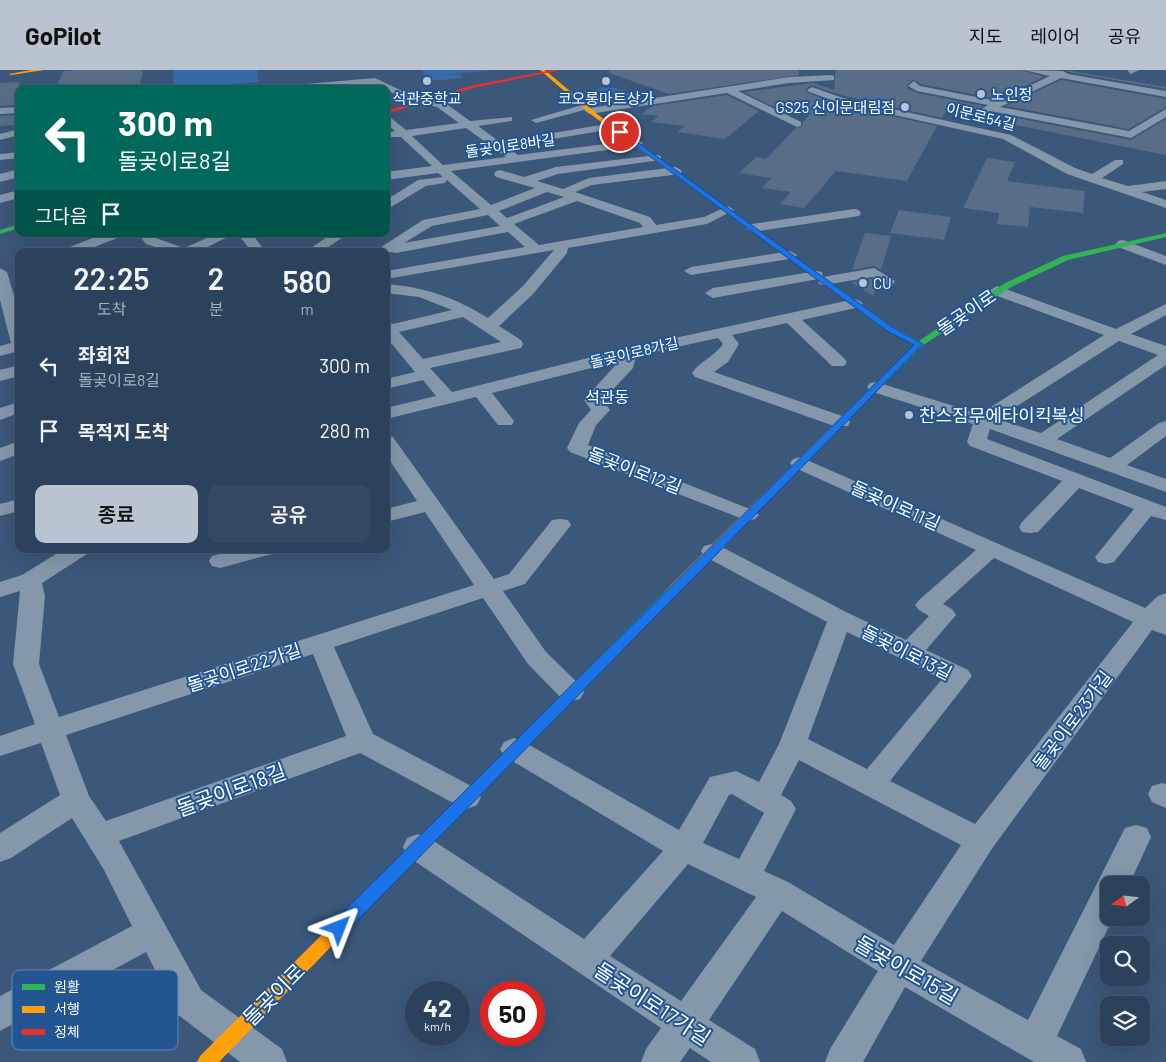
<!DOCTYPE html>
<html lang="ko">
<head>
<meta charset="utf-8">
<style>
	:root { --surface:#2c415b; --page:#344861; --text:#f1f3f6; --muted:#a6afbb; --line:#485a71; --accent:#bac4d0 }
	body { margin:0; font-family:Barlow,"Noto Sans KR",sans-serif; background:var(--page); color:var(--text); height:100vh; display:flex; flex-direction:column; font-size:19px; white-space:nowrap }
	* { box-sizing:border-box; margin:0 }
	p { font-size:16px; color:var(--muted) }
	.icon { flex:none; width:28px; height:28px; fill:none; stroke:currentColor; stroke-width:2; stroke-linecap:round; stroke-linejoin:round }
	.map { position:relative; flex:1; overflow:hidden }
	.details { position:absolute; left:15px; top:178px; width:375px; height:305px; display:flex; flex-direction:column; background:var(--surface); border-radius:10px; box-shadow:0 5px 20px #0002,0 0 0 1px var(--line) }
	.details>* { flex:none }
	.banner { position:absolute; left:15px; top:15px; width:375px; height:152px; border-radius:10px; box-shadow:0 5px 20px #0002,0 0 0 1px var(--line); background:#00695c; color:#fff; overflow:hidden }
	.needle { width:32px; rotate:255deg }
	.fabs { position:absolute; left:1100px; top:806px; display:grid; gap:10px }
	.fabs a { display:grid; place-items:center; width:50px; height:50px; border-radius:10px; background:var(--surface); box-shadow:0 5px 20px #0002,0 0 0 1px var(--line); font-size:25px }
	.speed { position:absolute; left:405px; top:911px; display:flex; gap:10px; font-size:25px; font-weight:700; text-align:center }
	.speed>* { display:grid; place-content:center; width:65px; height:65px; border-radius:50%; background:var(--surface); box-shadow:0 5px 20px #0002,0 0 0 1px var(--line); line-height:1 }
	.speed small { font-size:12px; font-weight:400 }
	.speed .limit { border:8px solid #d22; background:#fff; color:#111 }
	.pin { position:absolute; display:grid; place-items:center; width:42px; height:42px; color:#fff; margin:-21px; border:2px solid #fff; border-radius:50%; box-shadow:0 1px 5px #0007 }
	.me { position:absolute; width:55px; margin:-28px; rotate:45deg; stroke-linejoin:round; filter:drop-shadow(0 0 4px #0008) }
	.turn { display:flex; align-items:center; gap:18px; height:105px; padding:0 20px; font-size:22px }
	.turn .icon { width:65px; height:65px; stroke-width:2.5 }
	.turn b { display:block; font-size:35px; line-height:42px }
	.then { display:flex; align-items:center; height:48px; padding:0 20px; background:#0003; gap:10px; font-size:19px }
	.eta { display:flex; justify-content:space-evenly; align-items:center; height:85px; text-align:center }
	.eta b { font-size:30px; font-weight:600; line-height:35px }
	.primary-button { display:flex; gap:10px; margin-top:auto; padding:10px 20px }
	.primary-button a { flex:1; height:58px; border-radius:10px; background:var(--accent); color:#111; font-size:20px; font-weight:600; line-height:58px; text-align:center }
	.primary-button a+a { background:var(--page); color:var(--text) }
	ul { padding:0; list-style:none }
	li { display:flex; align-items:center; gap:15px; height:65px; padding:0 20px }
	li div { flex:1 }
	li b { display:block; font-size:19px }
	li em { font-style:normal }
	header { display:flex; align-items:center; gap:30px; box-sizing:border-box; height:70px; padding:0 25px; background:var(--accent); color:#111 }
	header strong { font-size:24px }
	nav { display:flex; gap:28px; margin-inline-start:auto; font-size:18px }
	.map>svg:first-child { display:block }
	.green { fill:#366ca9 }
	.building { fill:#586e88 }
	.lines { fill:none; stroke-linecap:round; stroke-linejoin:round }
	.street { fill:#8497ab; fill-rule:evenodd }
	.fast { fill:#30b455; fill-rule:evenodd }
	.slow { fill:#ff9f0a; fill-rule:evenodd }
	.jam { fill:#e5322d; fill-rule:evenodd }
	.route { fill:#1a73e8; stroke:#114b97 }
	.poi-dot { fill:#bac4d0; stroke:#225592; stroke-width:2 }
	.labels { text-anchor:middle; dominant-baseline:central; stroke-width:4; stroke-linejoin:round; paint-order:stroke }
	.far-poi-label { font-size:15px; fill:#fff; stroke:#225592; text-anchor:start }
	.far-street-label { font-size:15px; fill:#fff; stroke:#225592 }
	.far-quarter-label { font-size:16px; fill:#fff; stroke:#225592 }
	.street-label { font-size:18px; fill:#fff; stroke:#225592 }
	.poi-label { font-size:18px; fill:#fff; stroke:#225592; text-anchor:start }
	.near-street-label { font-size:21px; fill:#fff; stroke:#225592 }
	.key { fill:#225592; stroke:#6488b3; stroke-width:1 }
	.key-label { font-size:14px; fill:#fff }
</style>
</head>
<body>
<header>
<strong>GoPilot</strong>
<nav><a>지도</a><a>레이어</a><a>공유</a></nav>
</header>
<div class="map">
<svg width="1166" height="992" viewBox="0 0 1166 992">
	<rect width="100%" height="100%" fill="#3b5779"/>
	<g class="green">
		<path d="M174,0H257L259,12L186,17L173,16Z"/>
		<path d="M422,0H497L440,5L459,4L463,8L429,11Z"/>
		<path d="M613,17L645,30C613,35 610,41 583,21Z"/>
	</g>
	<g class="building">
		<path d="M75,0H143L139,19H55L63,1Z"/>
		<path d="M609,0H799V5L669,24L609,3Z"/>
		<path d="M836,0H1022L1044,7L997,29L921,14L914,9L907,15V18L917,23L983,36L978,41L949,34L942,48L844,26L811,15L805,20L808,23L839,35L937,56L907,111L836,101L804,138L780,134L791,122L762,118L771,108L739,103L756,87L766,89L796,58L802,57L803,52L811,43L778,39L744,22L813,13L834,20Z"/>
		<path d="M1065,0L1166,17V19L1069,2Z"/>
		<path d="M1061,10L1166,29V37L1129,59L1006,36Z"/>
		<path d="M19,12V35L0,36V13Z"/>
		<path d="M727,25L759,41L725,69L677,62L685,56L651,52L659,46L641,44L652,36Z"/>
		<path d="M990,43L1131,70L1166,49V85L1006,53L1015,48Z"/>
		<path d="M19,45V55L0,56V46Z"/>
		<path d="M987,88L1015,92L1007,111L1085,121L1083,143L1030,137L1028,157L997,154L999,143L963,138Z"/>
		<path d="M899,140L951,147L944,170L890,163Z"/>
		<path d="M865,163L891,166L881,200L874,196L852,200Z"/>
		<path d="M872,209L877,212L873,226L851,212Z"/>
	</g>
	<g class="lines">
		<g class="street">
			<path d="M1024,0L1063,1L1068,4L1166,21V27L1061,8L1000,37L1129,61L1166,39V47L1131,68L990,41L985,43L980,40L988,35L917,21L908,16L914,11L920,16L997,31L1050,6Z"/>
			<path d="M1127,0H1139L1131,4Z"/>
			<path d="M831,5L834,6V10L789,13L738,21L801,52V56L797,57L727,23L589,44L584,40L536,53L531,50L585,34L590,38L789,7Z"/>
			<path d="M375,8L411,25L445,33L470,51L512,47V51L478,56L500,72L612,53L617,56L612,59L507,77L518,85L637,70L643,73L637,76L451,101L491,135L535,118L496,107L494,104L496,101L500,100L524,107L556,97L657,85L661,86V90L558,104L537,111L563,119L589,108L676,97L682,101L680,104L592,115L575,122L650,147L656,155L704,147L728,136L734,140L707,154L568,178L567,183L533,224L499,256L521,270L523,274L521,278L430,298L452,322L628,278L855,229L860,231L863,234L860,237L802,250L844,288L847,292L844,296H832L787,253L732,265L739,274L728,292L714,302L848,348L850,352L848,356H834L695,307L692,303C700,291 714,287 723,274L718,268L636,286L633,298L603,330L610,340L596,355L588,375L755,441L759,445L755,449L748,451L570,382L567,378L579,353L591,340L584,330L619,291L492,323L514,351L512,355H498L476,327L386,349V338L436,326L423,310L386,319V309L415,302L386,267V251L393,254L452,240L419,227L386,223V214C425,217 456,228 488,248L522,217L554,180L386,209V201L525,177L508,162L396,183L391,182L386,184V181H375L423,150L480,139L447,110L445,113L426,116L386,140V130L418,110L443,107L438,103L386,110V102L432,96L401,67H388V63L395,61L386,53V44L406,60L459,53L437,37L405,29L374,14L319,19H278L283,16ZM466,58L506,87L443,95L412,66ZM547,122L564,127L507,148L499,141ZM577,131L640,153L643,157L539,175L514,154ZM488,145L500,156L404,173L432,156ZM463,247L501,272L423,289L399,262Z"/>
			<path d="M812,17L843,28L1011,65L1075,98L1092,104L1115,90H1123V94L1102,108L1128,116L1166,111V119L1142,122L1166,130V138L1067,104L1003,69L840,33L809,22L807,20Z"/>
			<path d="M19,37V43L0,44V38Z"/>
			<path d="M19,59V65L0,70V64Z"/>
			<path d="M19,82V88L0,90V84Z"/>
			<path d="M19,99V107L0,112V104Z"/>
			<path d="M19,120V128L0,133V125Z"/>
			<path d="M854,139L859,140L861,143L859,146L752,162L745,158L752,154Z"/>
			<path d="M103,164H122L120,167L84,181H65L67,178Z"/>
			<path d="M138,164H152L156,168L184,178L216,164H234L199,181H167L146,174Z"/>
			<path d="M238,164H252L265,181H251Z"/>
			<path d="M332,164H348L322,181H306Z"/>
			<path d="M1123,170L1166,186V195L1118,177L1116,174L1118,171Z"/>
			<path d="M790,181L797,185L795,188L691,205L684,201L691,197Z"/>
			<path d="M0,198L7,202L19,242V281L0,286V276L11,273L0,230Z"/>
			<path d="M874,198L895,211L893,214H883L872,207L824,215L819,214L818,209L713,228L705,223L713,218L817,201L822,202L823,207Z"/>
			<path d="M997,216L1116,259L1166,234V245L1131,264L1166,276V295L1057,369L1110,388L1159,353L1166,351V366L1127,395L1166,409V422L990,359L987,369L1166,437V450L1151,446L1114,492L1106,494L1098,492L1095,487L1134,439L1079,418L1038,462L1030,463L1022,462L1019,457L1022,452L1062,411L970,376L967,372L973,354L870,321L867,317L870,313L876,312L980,344L1104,265L992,224L989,221ZM1119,271L1158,285L1041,363L997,349Z"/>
			<path d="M19,295V306L0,311V300Z"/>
			<path d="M19,332V343L0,350V338Z"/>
			<path d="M386,365L393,367L494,509L509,504L552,450L560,449L568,450L571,455L525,514L503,521L546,582L580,615L584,622L580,629L571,631L562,629L528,594L483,528L334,577L373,664L477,719L481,727L477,735L467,739L457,735L360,683L119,771L201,920L282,979L287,992H240L177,944L146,882L0,961V926L132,856L104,800L72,748L11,788L0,792V763L60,725L41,673L0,686V666L35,654L13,594L20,521L0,527V512L22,505L64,479H90L87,484L42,513L45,526L39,594L59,647L474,515L425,442L386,452V439L417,431L386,385ZM313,584L346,666L106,751L89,726L66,665Z"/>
			<path d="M19,371V384L0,391V378Z"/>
			<path d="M800,387L1145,538L1158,526L1166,523V565L1152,560L991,780L921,891L1028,950L1125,758L1136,755L1147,758L1151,767L1129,815H1109V848H1113L1057,966L1081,979L1086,992H1034L905,917L863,992H825L830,979L878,901L782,841L709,950L755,979L760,992H711L690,978L680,992H641L646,979L661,958L407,786L403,777L407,768L418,764L429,768L584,869L663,781L504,686L500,679L504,672L514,668L524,672L679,760L710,707L736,701L759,712L779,674L827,552L704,486L701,481L704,476L712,474L720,476L848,543L906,570L929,546L919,540L915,535L919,530L976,480L793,397L790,393L793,389ZM994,488L1133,552L975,754L890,711L972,606L968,600L926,580L956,545L952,539L943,534ZM847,562L942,609L867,699L808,669ZM799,690L961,775L894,875L788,812L764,801L796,739L791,731L781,725ZM732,724L764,743L739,789L703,773L729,725ZM688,794L756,827L681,931L610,886Z"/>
			<path d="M19,429V441L0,446V434Z"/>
			<path d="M239,479H275L272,484L220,498L212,496L209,491L212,486Z"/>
			<path d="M1162,713L1166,714V738L1152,732L1148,724L1152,716Z"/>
		</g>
		<g class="fast">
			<path d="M19,154V158L0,164V160Z"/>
			<path d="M1166,163V167L1068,190L1011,217L922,276L836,362H830L828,360L914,275L887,261L779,180V178H783L893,257L919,271L1005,213L1063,186Z"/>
			<path d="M674,515L678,516L680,519L678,522L423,782L418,784L413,782L410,778L413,774L670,516Z"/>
		</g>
		<g class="slow">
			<path d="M31,0H44L11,5L9,4Z"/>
			<path d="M540,0H545L597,44L783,178V180H779L593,46Z"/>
			<path d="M833,357L836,358V362L678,522H670L668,519L670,516L830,358Z"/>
			<path d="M418,772L423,774L426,778L423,782L219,992H197L200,986L413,774Z"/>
		</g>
		<path class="jam" d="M552,0H561L473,18L386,44V41L470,16Z"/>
	</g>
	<path class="route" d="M618,61H622L892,257L923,274L345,863L339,865L333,863L331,858L333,852L914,275L887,261L618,63Z"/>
	<g class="poi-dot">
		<circle cx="427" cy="11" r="5"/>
		<circle cx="606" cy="11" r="5"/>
		<circle cx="981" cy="24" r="5"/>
		<circle cx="905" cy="37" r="5"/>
		<circle cx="863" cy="213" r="5"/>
		<circle cx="909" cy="345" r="5"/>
	</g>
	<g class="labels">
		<g class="far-poi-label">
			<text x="991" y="24">노인정</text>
			<text x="427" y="28" text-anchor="middle">석관중학교</text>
			<text x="606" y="28" text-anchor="middle">코오롱마트상가</text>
			<text x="895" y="37" text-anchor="end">GS25 신이문대림점</text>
			<text x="873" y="213">CU</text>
		</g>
		<g class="far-street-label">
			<text transform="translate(981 46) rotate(14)">이문로54길</text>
			<text transform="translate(510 75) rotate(-8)">돌곶이로8바길</text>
			<text transform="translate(634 282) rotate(-13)">돌곶이로8가길</text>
		</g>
		<g class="far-quarter-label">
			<text x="607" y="326">석관동</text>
		</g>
		<g class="street-label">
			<text transform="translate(966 242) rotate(-34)">돌곶이로</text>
			<text transform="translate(635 400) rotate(21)">돌곶이로12길</text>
			<text transform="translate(896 435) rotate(24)">돌곶이로11길</text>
			<text transform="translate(907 582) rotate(27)">돌곶이로13길</text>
			<text transform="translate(244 597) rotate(-18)">돌곶이로22가길</text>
			<text transform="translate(1072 650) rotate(-53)">돌곶이로23가길</text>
		</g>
		<g class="poi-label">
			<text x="919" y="345">찬스짐무에타이킥복싱</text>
		</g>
		<g class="near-street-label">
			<text transform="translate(231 719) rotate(-20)">돌곶이로18길</text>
			<text transform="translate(907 899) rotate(30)">돌곶이로15길</text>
			<text transform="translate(273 924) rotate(-45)">돌곶이로</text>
			<text transform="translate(653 933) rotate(33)">돌곶이로17가길</text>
		</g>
	</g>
	<rect x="12" y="900" width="166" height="80" rx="8" class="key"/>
	<rect x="22" y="914" width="23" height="6" fill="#30b455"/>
	<rect x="22" y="936" width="23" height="7" fill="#ff9f0a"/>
	<rect x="22" y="959" width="23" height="6" fill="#e5322d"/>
	<g class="key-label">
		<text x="54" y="922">원활</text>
		<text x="54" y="944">서행</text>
		<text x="54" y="967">정체</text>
	</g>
</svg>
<div class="fabs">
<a><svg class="needle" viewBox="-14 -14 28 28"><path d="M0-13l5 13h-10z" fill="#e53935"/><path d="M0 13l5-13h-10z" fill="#a6afbb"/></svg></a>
<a><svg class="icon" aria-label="search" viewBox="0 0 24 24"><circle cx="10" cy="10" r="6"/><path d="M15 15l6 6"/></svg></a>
<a><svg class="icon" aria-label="layers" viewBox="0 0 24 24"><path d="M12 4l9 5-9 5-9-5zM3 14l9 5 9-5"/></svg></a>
</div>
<div class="speed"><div>42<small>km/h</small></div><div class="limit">50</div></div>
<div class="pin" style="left:620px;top:62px;background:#d93025"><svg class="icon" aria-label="arrive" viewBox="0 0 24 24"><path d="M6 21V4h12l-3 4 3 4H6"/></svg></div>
<svg class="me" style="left:339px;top:858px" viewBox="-20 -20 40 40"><path d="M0-17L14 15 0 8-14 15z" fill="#1a73e8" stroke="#fff" stroke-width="4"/></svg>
<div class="banner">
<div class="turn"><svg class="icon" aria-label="left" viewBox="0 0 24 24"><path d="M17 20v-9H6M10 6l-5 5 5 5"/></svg><div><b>300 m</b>돌곶이로8길</div></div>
<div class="then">그다음<svg class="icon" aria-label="arrive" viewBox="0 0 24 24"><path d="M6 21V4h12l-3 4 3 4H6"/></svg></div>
</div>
<section class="details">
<div class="eta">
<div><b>22:25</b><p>도착</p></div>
<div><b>2</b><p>분</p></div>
<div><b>580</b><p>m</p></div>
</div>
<ul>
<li><svg class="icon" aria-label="left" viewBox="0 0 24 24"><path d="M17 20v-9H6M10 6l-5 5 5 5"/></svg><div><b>좌회전</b><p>돌곶이로8길</p></div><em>300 m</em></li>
<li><svg class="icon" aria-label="arrive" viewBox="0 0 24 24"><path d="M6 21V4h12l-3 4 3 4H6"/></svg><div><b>목적지 도착</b></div><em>280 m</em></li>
</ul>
<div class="primary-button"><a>종료</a><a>공유</a></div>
</section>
</div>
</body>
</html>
